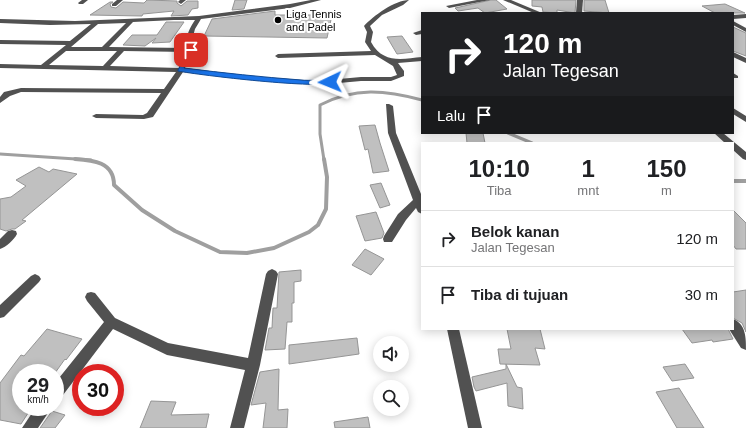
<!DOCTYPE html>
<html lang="id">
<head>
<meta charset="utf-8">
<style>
	:root { --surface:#fff; --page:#f6f6f6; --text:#202124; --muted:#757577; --line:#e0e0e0 }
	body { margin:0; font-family:Arial,sans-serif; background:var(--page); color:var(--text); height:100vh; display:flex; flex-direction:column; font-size:15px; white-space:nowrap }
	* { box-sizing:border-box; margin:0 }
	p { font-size:13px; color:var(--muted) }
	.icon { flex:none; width:22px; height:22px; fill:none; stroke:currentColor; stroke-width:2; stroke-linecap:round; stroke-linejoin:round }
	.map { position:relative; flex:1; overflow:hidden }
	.side { position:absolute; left:421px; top:142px; width:313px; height:188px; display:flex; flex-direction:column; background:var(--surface); border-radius:0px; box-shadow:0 2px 10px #0003 }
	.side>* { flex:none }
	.top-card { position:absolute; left:421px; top:12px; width:313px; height:122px; border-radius:0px; box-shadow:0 2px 10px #0003; background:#202124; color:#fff; overflow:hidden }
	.tools { position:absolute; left:373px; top:336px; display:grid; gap:8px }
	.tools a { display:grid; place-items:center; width:36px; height:36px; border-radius:50%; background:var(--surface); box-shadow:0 2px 10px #0003; font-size:20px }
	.speed { position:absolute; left:12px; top:364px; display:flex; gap:8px; font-size:20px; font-weight:700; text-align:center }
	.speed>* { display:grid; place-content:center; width:52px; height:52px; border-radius:50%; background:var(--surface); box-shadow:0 2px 10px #0003; line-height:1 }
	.speed small { font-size:10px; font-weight:400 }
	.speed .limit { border:6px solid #d22; background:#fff; color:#111 }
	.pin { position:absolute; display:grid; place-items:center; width:34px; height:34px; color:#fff; margin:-17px; border-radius:8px; box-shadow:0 2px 6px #0006 }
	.me { position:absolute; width:44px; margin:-22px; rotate:268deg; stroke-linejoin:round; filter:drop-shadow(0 0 3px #0008) }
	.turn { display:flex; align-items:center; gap:14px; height:84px; padding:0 16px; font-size:18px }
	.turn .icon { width:52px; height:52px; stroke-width:2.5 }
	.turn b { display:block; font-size:28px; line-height:34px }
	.then { display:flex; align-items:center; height:38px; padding:0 16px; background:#0003; gap:8px; font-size:15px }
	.eta { display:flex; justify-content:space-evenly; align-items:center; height:68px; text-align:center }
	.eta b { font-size:24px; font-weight:600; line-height:28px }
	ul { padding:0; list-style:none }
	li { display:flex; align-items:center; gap:12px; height:56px; padding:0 16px; border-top:1px solid var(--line) }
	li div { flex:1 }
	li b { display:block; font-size:15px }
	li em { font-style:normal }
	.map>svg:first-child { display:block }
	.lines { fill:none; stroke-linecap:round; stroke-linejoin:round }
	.stream-far1 { stroke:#9f9f9f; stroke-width:3 }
	.stream { stroke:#9f9f9f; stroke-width:4 }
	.building { fill:#c0c0c0; stroke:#959595 }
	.minor { fill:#515151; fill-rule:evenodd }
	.route { fill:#1a73e8; stroke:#114b97 }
	.poi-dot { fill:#000; stroke:#fff; stroke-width:1.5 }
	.labels { text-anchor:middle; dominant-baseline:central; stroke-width:4; stroke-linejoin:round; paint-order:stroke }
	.far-poi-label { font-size:11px; fill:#000; stroke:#fff; text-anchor:start }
</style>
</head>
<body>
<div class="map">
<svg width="746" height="428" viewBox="0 0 746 428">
	<rect width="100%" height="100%" fill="#fff"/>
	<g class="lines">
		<g class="stream-far1">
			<path d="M508,133L532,143"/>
			<path d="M0,154L91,160"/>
			<path d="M324,160L320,134V105C355,87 385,90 422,100"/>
		</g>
		<g class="stream">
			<path d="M75,159C93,160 114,162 114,185L142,210L175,231L220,252L247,253L274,248L309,232L318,225L326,209L327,177L324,159"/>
			<path d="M733,181H746"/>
		</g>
	</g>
	<g class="building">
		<path d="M147,0L177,1V3L181,6L187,1H198V8L192,9L188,15L171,16L174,11L143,14L142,16L90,15L110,2H113L110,4L111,7L116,8L123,2L144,3Z"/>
		<path d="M235,0H247L244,9L232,10Z"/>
		<path d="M491,0H496L507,9L485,13L478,8L458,11L455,8Z"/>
		<path d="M532,0H576L575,13L557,10V13L543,12L542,7L532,6Z"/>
		<path d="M584,0H605L609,13L584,11Z"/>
		<path d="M725,4L745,13H715L702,6Z"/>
		<path d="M275,11V15H332L327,38L204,36L212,19Z"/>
		<path d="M166,22H184L170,42L152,43L156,38L145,46L123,45L132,35H157Z"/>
		<path d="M733,27L746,33V56L733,51Z"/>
		<path d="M402,36L413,52L397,54L387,37Z"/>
		<path d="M375,125L380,143L389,171L373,173L368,149L365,150L359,126Z"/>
		<path d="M466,133H483L485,143H467Z"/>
		<path d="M39,167L49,172L53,169L77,174L22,220L26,221L15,229H12L6,231L0,229V199L11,197L26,186L16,180Z"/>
		<path d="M381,183L390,205L380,208L370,185Z"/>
		<path d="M733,210L746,223V249H736L733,245Z"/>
		<path d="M376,212L384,233L382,238L365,241L356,216Z"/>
		<path d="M365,249L384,259L371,275L352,265Z"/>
		<path d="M301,270V281L294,282V303H292V322H287L285,349L265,350L269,328H272L273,308H277L279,272Z"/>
		<path d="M746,290V332L742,323L733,318V292Z"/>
		<path d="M47,329L82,339L66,360L65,359L55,373H21V407H32L21,424L0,420V383L21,355L24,356Z"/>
		<path d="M507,329H540L545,349L535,348L540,365L500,364L498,349H511Z"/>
		<path d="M682,329H728L733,339L713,342L712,340L692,343Z"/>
		<path d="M357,338L359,354L289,364V345Z"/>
		<path d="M506,364L517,387L522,388L523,409L508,406L507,383L476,391L474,387L472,377L506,369Z"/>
		<path d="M685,364L694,378L672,381L663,367Z"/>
		<path d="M279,369L278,410L288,409L287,428H263L266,403L251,405L260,372Z"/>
		<path d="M679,388L704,428H677L656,392Z"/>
		<path d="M151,401L176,402L171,415L209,414L206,428H140Z"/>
		<path d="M52,411L65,415L55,428H40Z"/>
		<path d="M368,417L370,428H335L334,422Z"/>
	</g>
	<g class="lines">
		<g class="minor">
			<path d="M82,0H88L83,4H79L78,3Z"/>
			<path d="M117,0H123L116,6H112V4Z"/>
			<path d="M180,0H186L181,4L178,2Z"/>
			<path d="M311,0H321L290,8L201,19L195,29L192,40L194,50L185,68L251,76L317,81L361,77H391L397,75L393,66L375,55L278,58L275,56L278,54L371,51L365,42L367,32L364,26C373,16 395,0 409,0L403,5L382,15L370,26L373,32L371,42C383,64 402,59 422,57V61L398,63L404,71V76L391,81H361L317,85L251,80L183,72L153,117L144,119L96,118L92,116L96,114L143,115L147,113L161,93L21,92L10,96L0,103V97L4,92L21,88L164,89L176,72L0,68V64L41,65L66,45L0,44V40L70,41L91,24L50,25L0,23V19L75,21L199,16L290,4ZM174,20H195C189,29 185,37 187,48L109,47L133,22ZM126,23L102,47H71L98,24ZM66,51H117L103,66L49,65ZM124,51L187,52L179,68L110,66Z"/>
			<path d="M477,0H490L449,8L446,6Z"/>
			<path d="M503,0H511L542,13H534Z"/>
			<path d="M577,0H583L582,13H576Z"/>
			<path d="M746,14V18L733,19V15Z"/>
			<path d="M733,21L746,28V32L733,25Z"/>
			<path d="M422,30V34L416,35L413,33Z"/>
			<path d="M733,52L746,58V63L733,57Z"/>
			<path d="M733,73L738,76V78H733Z"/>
			<path d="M386,104H389L393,106L396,133L421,194H422V214L418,212L416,208L406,220L392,242H384L383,239L384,236L398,214L413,200L388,133Z"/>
			<path d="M733,108L746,116V122L733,114Z"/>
			<path d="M714,133H723L746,152V160L743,159L733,150V143H725Z"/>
			<path d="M12,230L16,231L17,234C14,240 6,247 0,249V239L8,231Z"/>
			<path d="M272,269L276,271L278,274L260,365L244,428H230L245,370L167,355L113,329L60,399L55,401V383L104,322L87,301L85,297L87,293L91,292L95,293L115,318L168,343L248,358L266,274L268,271Z"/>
			<path d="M35,274L39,276L41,279L39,282L4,317L0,318V305L31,276Z"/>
			<path d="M733,319C746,324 746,338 746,350L741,348L729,329H733Z"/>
			<path d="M447,329H459L482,428H468Z"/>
			<path d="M36,407H52L38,428H22Z"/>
		</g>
	</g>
	<path class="route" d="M191,48L193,50L184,68C223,73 262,77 301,80C308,81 329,79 334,82C323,90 198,75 178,71V70L188,50Z"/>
	<circle class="poi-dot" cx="278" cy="20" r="4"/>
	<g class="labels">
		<g class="far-poi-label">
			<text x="286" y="14">Liga Tennis<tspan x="286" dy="13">and Padel</tspan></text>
		</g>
	</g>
</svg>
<div class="tools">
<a><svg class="icon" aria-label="sound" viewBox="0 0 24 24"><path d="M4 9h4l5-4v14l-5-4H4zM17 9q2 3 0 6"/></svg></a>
<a><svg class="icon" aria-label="search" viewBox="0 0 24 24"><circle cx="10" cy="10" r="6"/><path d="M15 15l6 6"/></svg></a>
</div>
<div class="speed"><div>29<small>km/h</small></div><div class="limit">30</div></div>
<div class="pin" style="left:191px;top:50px;background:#d93025"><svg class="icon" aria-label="arrive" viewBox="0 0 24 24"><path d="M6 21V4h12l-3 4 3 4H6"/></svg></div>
<svg class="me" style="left:330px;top:82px" viewBox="-20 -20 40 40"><path d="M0-17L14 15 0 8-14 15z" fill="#1a73e8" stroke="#fff" stroke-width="4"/></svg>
<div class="top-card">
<div class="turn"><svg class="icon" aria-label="right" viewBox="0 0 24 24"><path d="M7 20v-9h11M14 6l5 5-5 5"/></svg><div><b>120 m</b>Jalan Tegesan</div></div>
<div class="then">Lalu<svg class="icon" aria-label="arrive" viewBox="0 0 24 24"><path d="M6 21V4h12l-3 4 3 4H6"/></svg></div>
</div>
<section class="side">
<div class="eta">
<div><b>10:10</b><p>Tiba</p></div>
<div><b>1</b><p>mnt</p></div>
<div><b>150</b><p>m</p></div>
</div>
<ul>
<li><svg class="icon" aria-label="right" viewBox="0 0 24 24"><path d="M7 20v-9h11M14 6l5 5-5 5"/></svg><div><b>Belok kanan</b><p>Jalan Tegesan</p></div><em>120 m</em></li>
<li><svg class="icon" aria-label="arrive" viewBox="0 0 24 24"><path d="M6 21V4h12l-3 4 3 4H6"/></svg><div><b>Tiba di tujuan</b></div><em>30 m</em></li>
</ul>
</section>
</div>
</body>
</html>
